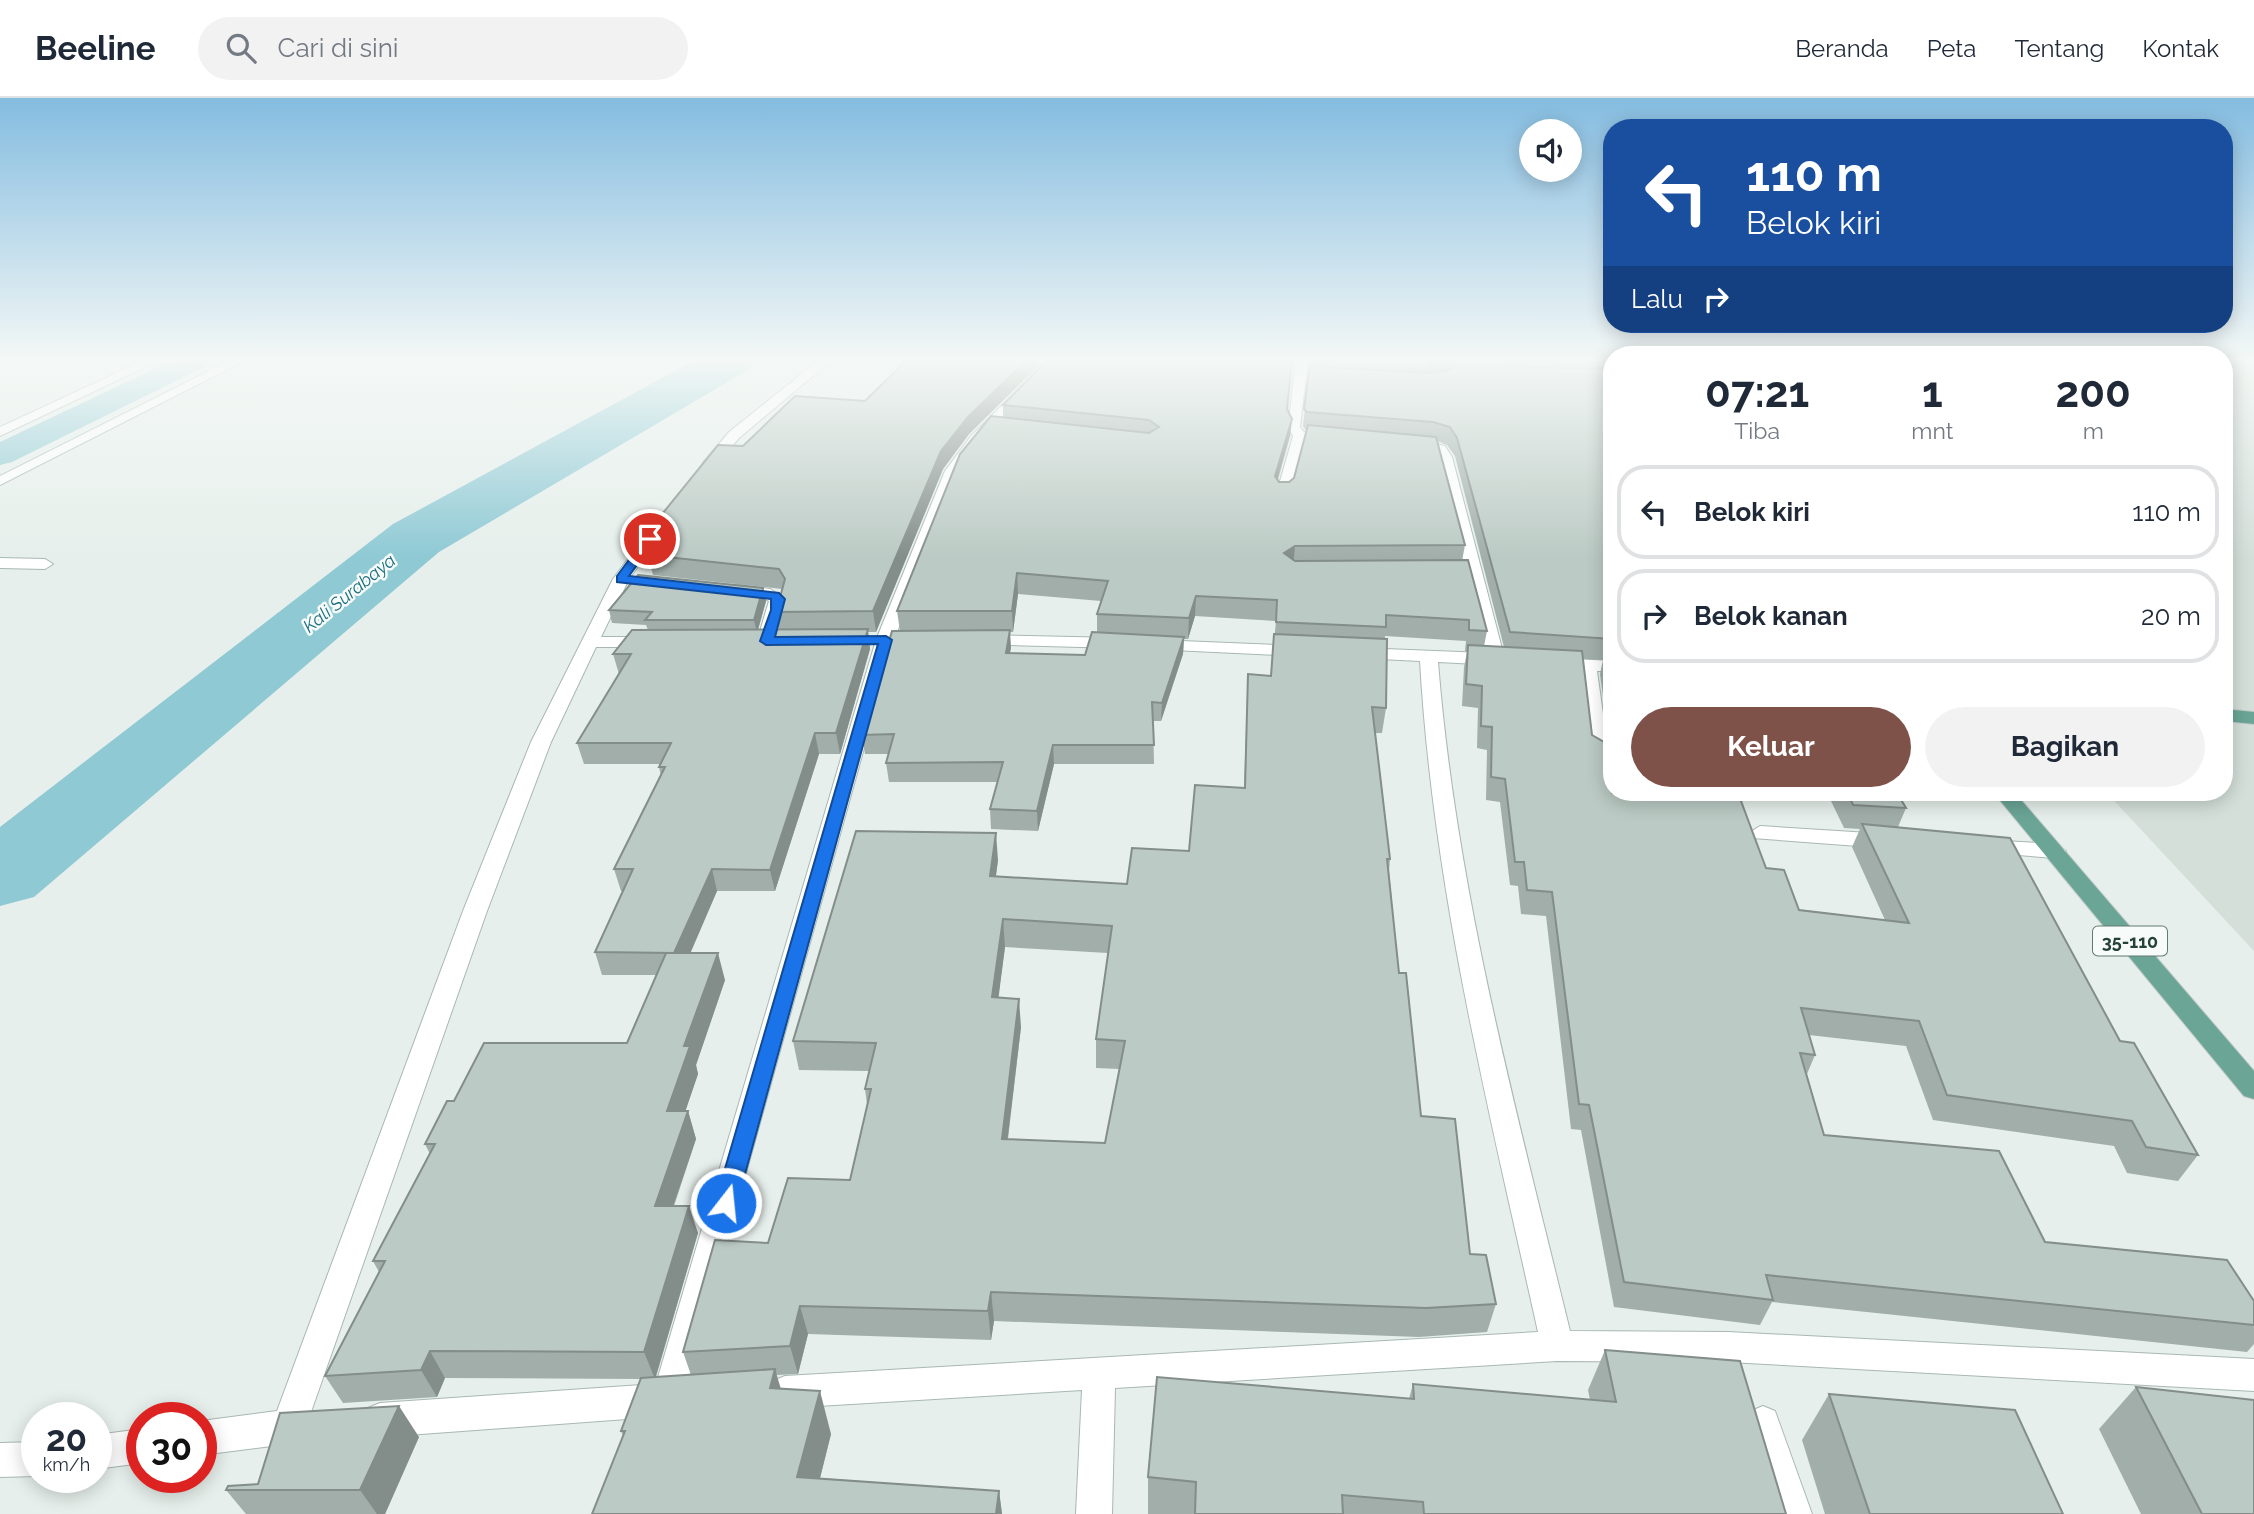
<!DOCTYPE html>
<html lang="id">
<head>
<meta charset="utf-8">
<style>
	:root { --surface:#fff; --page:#f2f2f3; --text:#1f2937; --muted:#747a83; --line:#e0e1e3; --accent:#7f5249 }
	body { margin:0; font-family:Raleway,sans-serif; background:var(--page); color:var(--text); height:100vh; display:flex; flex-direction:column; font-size:26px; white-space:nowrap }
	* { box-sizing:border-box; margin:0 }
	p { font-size:23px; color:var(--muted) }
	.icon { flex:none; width:38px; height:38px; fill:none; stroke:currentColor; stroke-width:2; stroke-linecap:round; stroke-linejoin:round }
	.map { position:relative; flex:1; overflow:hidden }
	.panel { position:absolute; left:1603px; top:248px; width:630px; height:455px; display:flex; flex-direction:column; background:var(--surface); border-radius:28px; box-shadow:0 4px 18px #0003 }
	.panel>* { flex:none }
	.top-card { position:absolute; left:1603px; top:21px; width:630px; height:214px; border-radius:28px; box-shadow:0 4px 18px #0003; background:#1a4fa0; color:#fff; overflow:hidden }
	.buttons { position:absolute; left:1519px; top:21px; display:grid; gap:14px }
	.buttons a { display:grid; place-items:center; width:63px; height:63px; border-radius:50%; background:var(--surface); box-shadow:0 4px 18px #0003; font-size:35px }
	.speed { position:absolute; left:21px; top:1304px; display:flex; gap:14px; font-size:35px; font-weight:700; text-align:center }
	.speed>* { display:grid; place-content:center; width:91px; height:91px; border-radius:50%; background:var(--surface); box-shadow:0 4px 18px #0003; line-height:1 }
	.speed small { font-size:18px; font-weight:400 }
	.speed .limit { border:10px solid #d22; background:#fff; color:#111 }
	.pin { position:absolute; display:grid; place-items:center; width:60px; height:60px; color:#fff; margin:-30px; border:4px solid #fff; border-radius:50%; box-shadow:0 2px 7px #0007 }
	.me { position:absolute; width:77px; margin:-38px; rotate:16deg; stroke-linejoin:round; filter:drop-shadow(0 0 5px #0008) }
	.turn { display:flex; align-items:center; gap:24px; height:147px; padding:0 28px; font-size:32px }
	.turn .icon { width:91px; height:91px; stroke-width:2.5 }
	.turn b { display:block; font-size:49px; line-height:60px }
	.then { display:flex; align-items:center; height:66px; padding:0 28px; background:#0003; gap:14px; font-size:26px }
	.eta { display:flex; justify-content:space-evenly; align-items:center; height:119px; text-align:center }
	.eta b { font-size:42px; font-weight:700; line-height:49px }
	.primary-button { display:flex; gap:14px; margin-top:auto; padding:14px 28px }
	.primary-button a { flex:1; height:80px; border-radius:42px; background:var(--accent); color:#fff; font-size:28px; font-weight:700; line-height:80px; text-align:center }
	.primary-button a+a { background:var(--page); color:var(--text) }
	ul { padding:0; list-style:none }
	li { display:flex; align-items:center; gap:21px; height:94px; margin:0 14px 10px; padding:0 14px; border:4px solid var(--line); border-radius:28px }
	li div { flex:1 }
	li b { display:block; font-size:26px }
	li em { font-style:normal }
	header { display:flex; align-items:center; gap:42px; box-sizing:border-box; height:98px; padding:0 35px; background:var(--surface); border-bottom:2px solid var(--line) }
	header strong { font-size:33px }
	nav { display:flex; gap:38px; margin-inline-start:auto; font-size:24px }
	.search { width:490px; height:63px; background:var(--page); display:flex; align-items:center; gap:18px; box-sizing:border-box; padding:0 24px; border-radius:38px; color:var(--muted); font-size:26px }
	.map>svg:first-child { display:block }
	.built { fill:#d4dfda }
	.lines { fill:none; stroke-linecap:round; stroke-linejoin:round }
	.canal { fill:#8ec9d4; fill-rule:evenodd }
	.river { fill:#8ec9d4; fill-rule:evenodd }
	.minor-casing { stroke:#a8b8b2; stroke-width:2 }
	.major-casing { stroke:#c2cac8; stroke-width:2 }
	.minor { fill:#fff; fill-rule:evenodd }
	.major { fill:#6aa596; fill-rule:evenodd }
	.wall { fill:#a1aea9; fill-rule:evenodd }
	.shaded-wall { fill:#838d89 }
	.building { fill:#bbcac4; stroke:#838d89; stroke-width:2; fill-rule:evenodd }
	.route { fill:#1a73e8; stroke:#114b97; stroke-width:2 }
	.labels { text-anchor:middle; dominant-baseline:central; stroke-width:5; stroke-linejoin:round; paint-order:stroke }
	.far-water-label { font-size:18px; font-style:italic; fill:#1c6f80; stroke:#f7fbf9 }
	.shield { fill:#f7fbf9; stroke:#637a73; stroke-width:2 }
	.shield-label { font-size:18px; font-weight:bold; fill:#24423a }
</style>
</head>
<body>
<header>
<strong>Beeline</strong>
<div class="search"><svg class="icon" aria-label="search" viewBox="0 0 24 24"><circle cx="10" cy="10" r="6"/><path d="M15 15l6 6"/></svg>Cari di sini</div>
<nav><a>Beranda</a><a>Peta</a><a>Tentang</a><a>Kontak</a></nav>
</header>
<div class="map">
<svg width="2254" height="1416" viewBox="0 0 2254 1416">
	<rect width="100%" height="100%" fill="#e6efeb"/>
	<path class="built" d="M2224,262H2254V853L2107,695H2224Z"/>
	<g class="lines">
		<path class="canal" d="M173,262H210L206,268L12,364L0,367V344Z"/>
		<path class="river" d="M695,262H756L748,272L439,454L34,799L0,808V729L393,426Z"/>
		<g class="minor-casing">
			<g id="minor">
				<path d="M145,262H160L0,338V329Z"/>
				<path d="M231,262H246L0,387V378Z"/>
				<path d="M819,262H832L739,340L713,371H703V365L729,334Z"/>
				<path d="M1043,262H1055L1044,279L981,344L959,373L894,542L680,1313L668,1318L380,1339L368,1334L363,1322L368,1310L380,1305L656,1286L876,542L945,373L971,338L1036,274Z"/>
				<path d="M1296,262H1308L1300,329L1304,334L1331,337L1338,341L1331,345L1305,342L1290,397L1283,401L1276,397L1293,338L1288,329Z"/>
				<path d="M1412,341L1445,348L1452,359L1505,562L1496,567L1438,564C1456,791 1516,1012 1570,1233L1728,1234L2254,1261V1293L1728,1264L1557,1263L1115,1290L1112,1416H1076L1082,1292L785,1310L773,1305L768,1294L773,1283L785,1278L1538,1234C1489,1012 1433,791 1420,563L1360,560L1351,555L1360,550L1485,555L1438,359L1435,354L1407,348V342Z"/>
				<path d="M668,413L675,417L629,481L601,539H649L658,544L649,549H596L551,644L487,813L311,1314L319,1327L314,1339L285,1355L272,1348L201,1357V1323L277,1313L463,813L531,644L613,481L663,414Z"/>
				<path d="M0,460L45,461L53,466L45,471L0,470Z"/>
				<path d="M738,487L770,491L786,501L772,547H760L757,543L769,503L761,499L732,495L730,492Z"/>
				<path d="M982,537L1118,540L1127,545L1118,550L976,546L973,542L976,538Z"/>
				<path d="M1157,542L1300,548L1309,553L1300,558L1151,551L1148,547L1151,543Z"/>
				<path d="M1556,560L1612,563V573H1597L1609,659L1606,663L1599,665L1589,659L1579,572L1550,569L1547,565L1550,561Z"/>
				<path d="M1760,728L1885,736L1896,743L1885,750L1752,740L1749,735Z"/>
				<path d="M1987,742L2055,746L2066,753L2055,760L1979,754L1976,749L1979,744Z"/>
				<path d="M1763,1308L1775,1313L1812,1416H1776L1746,1325L1751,1313Z"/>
				<path d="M142,1331V1365L96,1371V1337Z"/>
				<path d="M37,1344V1378L0,1379V1345Z"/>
			</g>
		</g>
		<g class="major-casing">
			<g id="major">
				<path d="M2224,611L2254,614V626L2224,623Z"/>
				<path d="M1994,695H2015L2254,973V1001L2244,998Z"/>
			</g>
		</g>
		<use href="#minor" class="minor"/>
		<use href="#major" class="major"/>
	</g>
	<g class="wall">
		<path d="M1047,262H1294L1292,266L1287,312L1292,321L1290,338L1278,382L1279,384H1289L1294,380L1307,332L1305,331L1303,328L1309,273L1308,262H1612V695H1897L1906,710L1898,729L2120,943L2198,1057L2178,1083L2127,1075L2114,1048L1933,1022L1906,948L1809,937L1815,957L1807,976L1824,1037L2045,1144L2254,1203V1246L2247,1254L1772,1204L1760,1227L1614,1209L1581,1032L1571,1031L1546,818L1521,816L1518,788L1510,787L1500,704L1486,702L1487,652L1477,650L1478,610L1462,608L1464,569L1467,554L1465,553L1466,543L1385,538L1386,610L1382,635H1375L1390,761L1389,773L1399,875L1421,1018L1470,1156L1496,1206L1487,1234L1419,1239L994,1223L991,1242L808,1236L798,1276L776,1277L780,1290L831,1336L820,1380L999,1393L1002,1416H592L623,1338L621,1333L641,1281L445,1280L437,1299L343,1305L325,1278L379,1174L373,1163L430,1056L425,1046L454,1003L627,945L656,877H602L595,854L623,793H621L614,771L661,678L659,669L660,666H584L577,645L619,576L613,556L648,532L646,527L612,525L609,512L766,503L758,532H779L776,514L782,491L653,477L648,457L654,449L650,431L743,348L865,303L1034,272L969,336L943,371L876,534H868L870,551L840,656H819L775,793H717L690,855L725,882L696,967L698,976L685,1013H688L696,1041L674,1108L698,1135L656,1279L691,1277L683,1254L768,1145L850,1082L867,1006L865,991L869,973L799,972L793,943L998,762L996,778L1127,786L1189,753L1244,690L1248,576L1271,578L1276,523L1195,518L1188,541H1184L1183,556L1161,623H1153L1154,666H1054L1038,733L991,731L990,711L998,684H889L886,665L889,656H865L862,637L900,533L897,513L1003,320V307ZM1437,343L1447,347L1455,358L1504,549L1484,548L1487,533L1462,463L1465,447ZM1018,496L1101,503L1097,516V535L1085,557L1010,555V534H1013ZM1583,561L1603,562L1600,576L1609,642L1606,645L1592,637ZM1739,697L1831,703L1844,730L1860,731L1852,749L1885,822L1799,812L1766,770ZM1005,849L1108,855L1096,941V970L1119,971L1105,1045L1008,1041L1021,929L998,899Z"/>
		<path d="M1605,1252L1786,1416H1148V1379L1409,1301L1413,1286L1590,1302L1588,1292Z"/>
		<path d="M2136,1289L2254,1416H2141L2099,1331Z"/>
		<path d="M1829,1296L2063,1416H1825L1802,1342Z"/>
		<path d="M419,1339L385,1416H246L226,1392L258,1386Z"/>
	</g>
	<g class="shaded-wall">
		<path d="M1027,262H1040L1034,272L969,336L943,371L876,534L873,513L941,353L968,319Z"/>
		<path d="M1428,262H1455L1454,270L1426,278Z"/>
		<path d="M1292,321L1290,338L1273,396L1275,378Z"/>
		<path d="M1295,448L1293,468L1284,455Z"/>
		<path d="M1017,475L1018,496L1013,534L1012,513Z"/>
		<path d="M763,490L766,503L757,535L754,522Z"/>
		<path d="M1196,498L1195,518L1188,541L1189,520Z"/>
		<path d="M868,531L870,551L840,656L836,635Z"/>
		<path d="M1010,532L1011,550L1007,573L1006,555Z"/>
		<path d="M1184,539L1183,556L1161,623L1162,605Z"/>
		<path d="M815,635L819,656L775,793L770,772Z"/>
		<path d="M1053,647L1054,666L1038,733L1037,713Z"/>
		<path d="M996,735L998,762L992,805L990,778Z"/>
		<path d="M712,771L717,793L681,877L674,855Z"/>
		<path d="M1003,821L1005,849L995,927L992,899Z"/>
		<path d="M718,855L725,882L696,967L698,976L676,1041L667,1013L684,948Z"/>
		<path d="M1019,901L1021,929L1004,1070L1002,1041Z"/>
		<path d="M688,1013L696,1041L664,1135L655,1108Z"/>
		<path d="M689,1108L698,1135L655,1281L644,1254Z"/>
		<path d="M991,1194L994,1223L991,1242L988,1213Z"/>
		<path d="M800,1208L808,1236L798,1276L790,1248Z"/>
		<path d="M430,1253L445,1280L437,1299L421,1272Z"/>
		<path d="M775,1271L788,1315L770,1290Z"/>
		<path d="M820,1293L831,1336L811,1416L797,1379Z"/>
		<path d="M399,1308L419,1339L385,1416H377L360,1392Z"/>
		<path d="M999,1393L1002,1416H996Z"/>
	</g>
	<g class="building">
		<path d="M907,262H1027L968,319L941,353L873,513L776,514L785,481L779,471L648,457L671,430L650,431L718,347L743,348L795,298L865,303Z"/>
		<path d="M1047,262H1292L1287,311L1292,321L1275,378L1279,384H1289L1294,380L1308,327L1436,339L1465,447L1295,448L1284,455L1295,463L1468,462L1487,533L1469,532V522L1386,517V529L1276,524L1277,502L1196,498L1189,520L1097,516L1108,483L1017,475L1012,513H897L960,356L991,318L1149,335L1159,329L1149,322L1003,307Z"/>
		<path d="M1459,267L1612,271V541L1510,534L1457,340L1450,329L1433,324L1307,314L1304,311L1310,268L1428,275L1447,273Z"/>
		<path d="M638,477L763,490L754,522H645L652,514L609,512Z"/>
		<path d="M868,531L836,635H815L770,772L712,771L674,855L595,854L633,771H614L665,669H659L671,645H577L631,556H613L632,532Z"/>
		<path d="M1010,532L1006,555L1085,557L1092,534L1184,539L1162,605L1152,604L1154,647H1053L1037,713L990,711L1003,664L886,665L894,636L862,637L892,533Z"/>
		<path d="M1274,536L1387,541L1386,610L1372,609L1390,761H1387L1399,875H1406L1421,1018L1455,1021L1470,1156L1486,1157L1496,1206L1426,1210L991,1194L988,1213L800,1208L790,1248L683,1254L715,1142L768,1145L788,1080L850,1082L871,991H865L876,945L793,943L856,733L996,735L990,778L1127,786L1132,750L1189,753L1195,687L1245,690L1248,576L1271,578ZM1003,821L1112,828L1096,941L1125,943L1105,1045L1002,1041L1019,901L992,899Z"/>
		<path d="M1468,547L1582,553L1592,637L1606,645L1612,640V695H1738L1766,770L1784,772L1799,812L1909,825L1862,726L2010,740L2120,943L2134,945L2198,1057L2146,1049L2132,1023L1947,997L1919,923L1801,910L1815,957L1800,955L1824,1037L1999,1053L2045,1144L2227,1162L2254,1203V1227L1766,1177L1773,1202L1624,1184L1589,1007L1579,1006L1552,794L1527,792L1524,764H1515L1505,681L1491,679L1492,629L1481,628L1482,588L1466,586Z"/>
		<path d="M1605,554H1612V596Z"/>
		<path d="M1848,695H1897L1906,710L1853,707Z"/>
		<path d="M666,855H718L684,948H690L667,1013H688L655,1108H689L644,1254L430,1253L421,1272L325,1278L385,1163H373L435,1046H425L447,1003H454L484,945H627Z"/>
		<path d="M1605,1252L1740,1263L1786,1416H1424L1423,1404L1342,1397L1343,1416H1195L1196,1384L1148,1379L1157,1279L1414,1301L1413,1286L1616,1304Z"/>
		<path d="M775,1271L770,1290L820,1293L797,1379L999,1393L996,1416H592L625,1333H621L641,1280Z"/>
		<path d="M2136,1289L2254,1302V1416H2202Z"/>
		<path d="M1829,1296L2015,1312L2063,1416H1870Z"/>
		<path d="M399,1308L360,1392H226L228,1388L258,1386L280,1315Z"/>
	</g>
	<linearGradient id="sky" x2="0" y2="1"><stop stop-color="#84bce0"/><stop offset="0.57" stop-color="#f4f8f6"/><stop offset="1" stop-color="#f4f8f6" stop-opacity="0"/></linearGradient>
	<rect width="2254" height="460" fill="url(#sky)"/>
	<path class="route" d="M650,438L656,441L629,478L779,495L785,501L775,539L886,538L892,542L737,1105L734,1112L726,1115L718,1112L715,1105L878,546L766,547L760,543L771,512V501L617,484V478L646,439Z"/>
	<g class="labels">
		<g class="far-water-label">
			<text transform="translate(349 495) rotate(-39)">Kali Surabaya</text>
		</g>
		<rect class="shield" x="2093" y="828.5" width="74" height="29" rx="5"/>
		<g class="shield-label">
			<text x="2130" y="843">35-110</text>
		</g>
	</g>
</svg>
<div class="buttons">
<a><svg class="icon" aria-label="sound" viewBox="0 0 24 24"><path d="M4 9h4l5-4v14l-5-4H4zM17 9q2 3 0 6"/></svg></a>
</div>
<div class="speed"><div>20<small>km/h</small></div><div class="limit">30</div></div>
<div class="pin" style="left:650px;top:441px;background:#d93025"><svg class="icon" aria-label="arrive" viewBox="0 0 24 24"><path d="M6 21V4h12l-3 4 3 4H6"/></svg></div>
<svg class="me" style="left:726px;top:1105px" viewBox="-20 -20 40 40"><circle r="17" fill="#1a73e8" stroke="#fff" stroke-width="3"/><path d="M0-11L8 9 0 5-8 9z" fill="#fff"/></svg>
<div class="top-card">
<div class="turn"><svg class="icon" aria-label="left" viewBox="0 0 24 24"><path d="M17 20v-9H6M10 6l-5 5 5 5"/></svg><div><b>110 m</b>Belok kiri</div></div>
<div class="then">Lalu<svg class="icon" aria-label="right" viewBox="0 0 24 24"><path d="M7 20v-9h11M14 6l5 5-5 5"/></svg></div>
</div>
<section class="panel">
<div class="eta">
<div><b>07:21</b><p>Tiba</p></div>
<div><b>1</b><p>mnt</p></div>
<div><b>200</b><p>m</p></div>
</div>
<ul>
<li><svg class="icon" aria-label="left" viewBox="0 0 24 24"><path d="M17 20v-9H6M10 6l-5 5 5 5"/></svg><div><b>Belok kiri</b></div><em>110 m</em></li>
<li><svg class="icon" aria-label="right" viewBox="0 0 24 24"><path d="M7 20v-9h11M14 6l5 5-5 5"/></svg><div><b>Belok kanan</b></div><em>20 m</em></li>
</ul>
<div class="primary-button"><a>Keluar</a><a>Bagikan</a></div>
</section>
</div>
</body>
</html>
